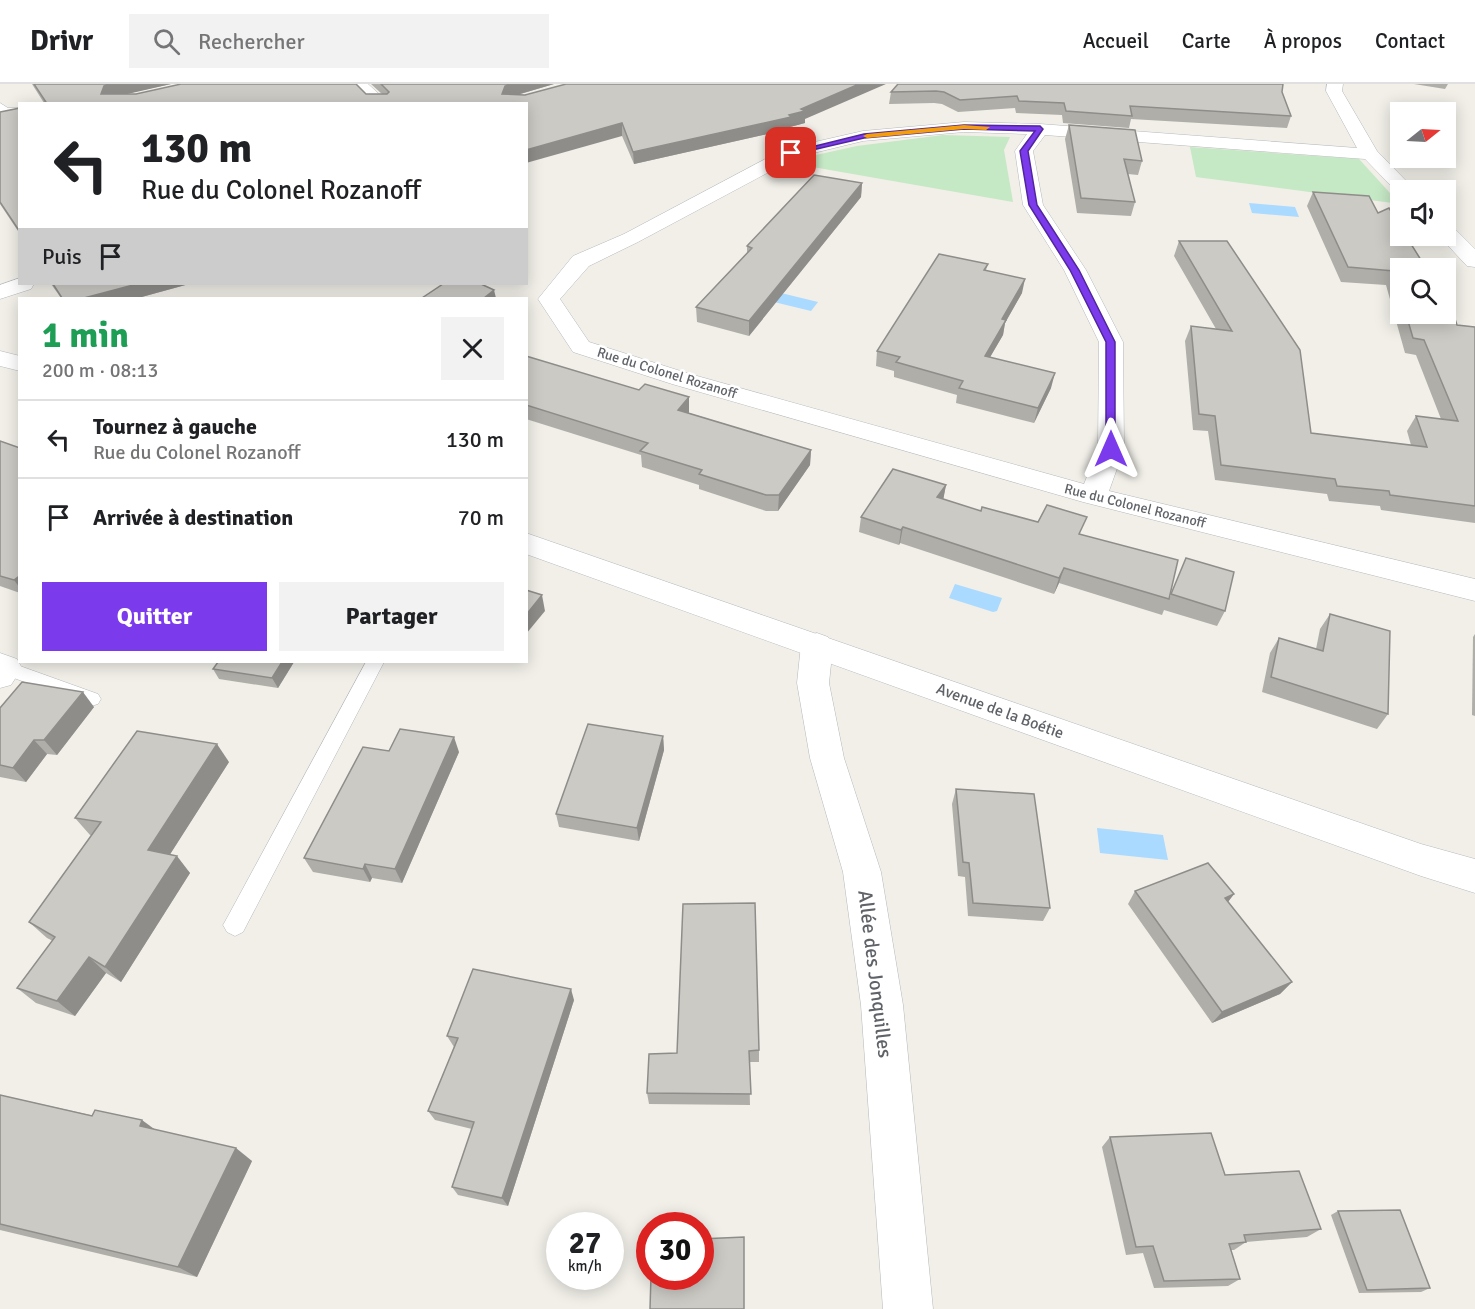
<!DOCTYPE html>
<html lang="fr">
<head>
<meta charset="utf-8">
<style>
	:root { --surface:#fff; --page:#f2f2f2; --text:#202124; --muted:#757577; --line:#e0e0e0; --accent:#7c3aed }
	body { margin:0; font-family:Signika,sans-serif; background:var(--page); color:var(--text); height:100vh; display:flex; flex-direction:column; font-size:22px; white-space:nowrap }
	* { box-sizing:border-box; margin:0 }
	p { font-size:20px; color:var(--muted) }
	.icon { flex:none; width:33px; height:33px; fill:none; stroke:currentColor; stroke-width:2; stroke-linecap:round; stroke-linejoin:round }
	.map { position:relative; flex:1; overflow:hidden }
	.sheet { position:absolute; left:18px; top:213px; width:510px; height:366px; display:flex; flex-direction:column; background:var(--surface); border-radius:0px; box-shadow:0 3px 15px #0003 }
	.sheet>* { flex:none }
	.top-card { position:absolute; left:18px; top:18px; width:510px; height:183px; border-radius:0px; box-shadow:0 3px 15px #0003; background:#fff; color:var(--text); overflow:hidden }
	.needle { width:39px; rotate:72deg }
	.tools { position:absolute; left:1390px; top:18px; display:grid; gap:12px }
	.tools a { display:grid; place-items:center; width:66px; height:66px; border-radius:0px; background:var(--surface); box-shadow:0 3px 15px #0003; font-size:30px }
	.speed { position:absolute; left:546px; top:1128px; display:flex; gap:12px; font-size:30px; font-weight:700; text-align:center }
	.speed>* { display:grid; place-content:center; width:78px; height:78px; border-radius:50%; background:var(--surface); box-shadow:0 3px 15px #0003; line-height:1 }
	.speed small { font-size:15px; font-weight:400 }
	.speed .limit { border:9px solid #d22; background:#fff; color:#111 }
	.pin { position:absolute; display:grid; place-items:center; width:51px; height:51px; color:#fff; margin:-26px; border-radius:12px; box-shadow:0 3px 9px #0006 }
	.me { position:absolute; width:66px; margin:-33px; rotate:0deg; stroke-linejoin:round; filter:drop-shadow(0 0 4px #0008) }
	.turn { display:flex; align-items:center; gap:21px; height:126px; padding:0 24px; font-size:27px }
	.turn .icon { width:78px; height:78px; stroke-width:2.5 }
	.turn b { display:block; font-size:42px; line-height:51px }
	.then { display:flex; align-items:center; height:57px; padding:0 24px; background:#0003; gap:12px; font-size:22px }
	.round { display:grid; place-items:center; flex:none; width:63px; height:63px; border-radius:0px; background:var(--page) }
	.summary { display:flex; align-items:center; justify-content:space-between; height:102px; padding:0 24px }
	h1 { font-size:36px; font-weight:700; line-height:45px; color:#1e9e55 }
	.action { display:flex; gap:12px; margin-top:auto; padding:12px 24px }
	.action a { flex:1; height:69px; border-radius:0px; background:var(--accent); color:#fff; font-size:24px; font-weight:700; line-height:69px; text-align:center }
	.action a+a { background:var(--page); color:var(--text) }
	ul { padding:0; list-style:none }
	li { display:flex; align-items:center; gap:18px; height:78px; padding:0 24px; border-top:2px solid var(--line) }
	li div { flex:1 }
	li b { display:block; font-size:22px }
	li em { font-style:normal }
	header { display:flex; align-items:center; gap:36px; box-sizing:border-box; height:84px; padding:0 30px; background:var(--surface); border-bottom:2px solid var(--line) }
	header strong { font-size:28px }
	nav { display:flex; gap:33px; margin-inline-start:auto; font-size:21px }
	.search { width:420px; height:54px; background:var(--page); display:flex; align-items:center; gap:15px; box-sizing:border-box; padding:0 21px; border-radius:0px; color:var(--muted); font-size:22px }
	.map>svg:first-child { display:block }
	.green { fill:#c5e8c5 }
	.water { fill:#aadaff }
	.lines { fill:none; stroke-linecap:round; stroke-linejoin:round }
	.lane-casing { stroke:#b5b8bc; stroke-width:1 }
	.street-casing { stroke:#b5b8bc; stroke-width:1 }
	.secondary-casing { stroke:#b6babf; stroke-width:1 }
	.lane { fill:#fff; fill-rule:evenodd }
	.street { fill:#fff; fill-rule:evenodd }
	.secondary { fill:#fff; fill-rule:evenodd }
	.wall { fill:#afaea9 }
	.shaded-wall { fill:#8f8d8a }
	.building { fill:#cccac5; stroke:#8f8d8a; stroke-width:1.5 }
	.route { fill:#7c3aed; stroke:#51269a; stroke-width:1.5 }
	.slow { fill:#f59e0b }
	.labels { text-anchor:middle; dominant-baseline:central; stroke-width:5; stroke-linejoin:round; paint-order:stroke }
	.far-street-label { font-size:14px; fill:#5f6368; stroke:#fff }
	.street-label { font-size:16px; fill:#5f6368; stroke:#fff }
	.near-street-label { font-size:20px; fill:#5f6368; stroke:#fff }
</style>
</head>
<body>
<header>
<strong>Drivr</strong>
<div class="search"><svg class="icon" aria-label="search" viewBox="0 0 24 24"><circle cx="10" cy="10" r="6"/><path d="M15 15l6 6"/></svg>Rechercher</div>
<nav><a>Accueil</a><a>Carte</a><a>À propos</a><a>Contact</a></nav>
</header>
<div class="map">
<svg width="1475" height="1225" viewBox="0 0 1475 1225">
	<rect width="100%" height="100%" fill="#f1efe8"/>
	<g class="green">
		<path d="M943,51L1010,53L1004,66L1013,118L784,78L857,62Z"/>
		<path d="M1190,63L1359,75L1400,120L1196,93Z"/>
	</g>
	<g class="water">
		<path d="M1249,119L1295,123L1299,133L1252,129Z"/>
		<path d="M781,209L818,218L811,227L774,218Z"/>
		<path d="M955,500L1002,514L997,527L993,528L949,514Z"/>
		<path d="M1097,744L1163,751L1168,776L1100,769Z"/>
	</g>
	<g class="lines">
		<g class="lane-casing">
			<g id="lane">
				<path d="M6,577L98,610L101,615L98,620L91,622L0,589V579Z"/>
				<path d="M366,578H384L243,848L235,852L227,848L223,841L227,834Z"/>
			</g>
		</g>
		<g class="street-casing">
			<g id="street">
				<path d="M350,0H368L390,20H371Z"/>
				<path d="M1327,0H1343L1342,7L1377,67L1415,106H1401V111L1399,110L1365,75L1045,51L1033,67L1043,121L1086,186L1123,258L1124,365L1109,407L1475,495V517L1083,418L672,300L573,268L538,215L573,172L624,150L784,65L863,47L964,38L1040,40L1357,64L1326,7ZM964,48L1027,50L1015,67L1023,121L1064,186L1099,258L1098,365L1084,400L690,290L589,258L560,215L589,182L638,158L797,73L863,57Z"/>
				<path d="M0,19L8,24H20V34L0,33Z"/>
				<path d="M1446,141L1453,143L1475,165V183L1467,182L1439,152H1446Z"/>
				<path d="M20,194V200H34L31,205L0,215V201Z"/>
				<path d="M817,549L828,553L833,561L829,599L844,674L881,788L903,921L933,1225H883L861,921L843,788L810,674L797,599L801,561L806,553Z"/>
				<path d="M0,569L17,575L22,584L11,601L0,604Z"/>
			</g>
		</g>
		<g class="secondary-casing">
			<g id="secondary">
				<path d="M0,267L20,272V287L0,282Z"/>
				<path d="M526,449L1421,760L1475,775V809L1421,792L526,470Z"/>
			</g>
		</g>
		<use href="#lane" class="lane"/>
		<use href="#street" class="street"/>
		<use href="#secondary" class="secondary"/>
	</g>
	<g class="wall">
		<path d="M32,0H171L125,10H382L371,0H554L517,11L805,35V39L790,43V45L634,80L622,52L44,19Z"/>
		<path d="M898,0L1282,8L1291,32L1287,44L1131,35L1129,44L1063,39L1062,31L1016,29L1015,24L958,28L942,20L934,19L889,20L891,8Z"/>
		<path d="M1414,0H1448L1445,5Z"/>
		<path d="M20,24V150L0,120V28Z"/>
		<path d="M1069,41L1142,77L1138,91L1128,90L1135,118L1131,132L1077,129L1065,55Z"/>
		<path d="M862,99L861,113L749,252L697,238L696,223L747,169V162Z"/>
		<path d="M1313,108L1401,184V230H1446L1457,241L1475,243V439L1381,426L1380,422L1329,417L1327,410L1215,396L1208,347L1193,346L1185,257L1191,242L1216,245L1174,172L1179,157L1311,349L1411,361L1407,347L1416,332L1441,335L1416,271L1405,269L1386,201L1341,198L1307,122Z"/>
		<path d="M988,180L986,186L1022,209L1005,239L1003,251L990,273L1051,304L1034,339L956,319L957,311L894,293V287L876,282L877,267Z"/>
		<path d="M51,200H189L138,214H61Z"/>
		<path d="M526,272L689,328V329L811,366L810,381L778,427H766L699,405V401L642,383L641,371L526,335Z"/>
		<path d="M0,357L20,364V509L0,502Z"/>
		<path d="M946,401L943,415L981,427L1081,450L1170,513L1186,474L1225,527L1217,542L1164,526L1162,531L1059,499L1054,510L900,459L899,461L859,448L861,433Z"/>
		<path d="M1330,530L1388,630L1377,645L1262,608L1270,569L1279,554L1316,565L1320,545Z"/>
		<path d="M1475,550V632L1472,631L1473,553Z"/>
		<path d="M294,578L278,604L219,595L213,585Z"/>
		<path d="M94,623L57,671L47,670L26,698L0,693V624Z"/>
		<path d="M663,652L664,666L639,757L559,743L556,730Z"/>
		<path d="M389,667L459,668L402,799L372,794L370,798L313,788L304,774Z"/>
		<path d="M229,678L170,770L190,789L121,898L106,889L75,932L36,919L17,904L53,857L47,854L29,838L92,751H90L75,734Z"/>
		<path d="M956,705L1050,824L1043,837L968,832L965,793L958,792L952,720Z"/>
		<path d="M1135,807L1234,810L1228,818L1292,898L1280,910L1212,939L1128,820Z"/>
		<path d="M574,916L508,1122L458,1111L452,1103L472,1045L435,1036L428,1027L454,963L447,952Z"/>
		<path d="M759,966V978H749L750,1021L649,1020L647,1009L677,969Z"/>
		<path d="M0,1011L154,1045L252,1077L197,1193L0,1146Z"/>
		<path d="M1110,1053L1225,1091L1321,1145L1307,1153L1246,1158L1234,1166H1231L1240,1195L1228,1202L1154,1204L1143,1169L1126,1171L1102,1063Z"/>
		<path d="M1338,1127L1430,1204L1421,1208L1359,1209L1331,1131Z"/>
	</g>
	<g class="shaded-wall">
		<path d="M114,0H171L110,14L101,10L104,2Z"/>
		<path d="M512,0H554L506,14L502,10L505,2Z"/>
		<path d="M859,0H886L805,35V39L790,43V45L634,80L633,68L789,31L801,25Z"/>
		<path d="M622,39V52L526,79V66Z"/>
		<path d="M862,99L861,113L749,252V237Z"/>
		<path d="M1025,195L1022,209L1005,239L1003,251L982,287L985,272L1002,235Z"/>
		<path d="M137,200H189L138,214H84Z"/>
		<path d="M494,206L496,214H484Z"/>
		<path d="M1055,289L1051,304L1034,339L1038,324Z"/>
		<path d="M689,313V328L679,341L678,326Z"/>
		<path d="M811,366L810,381L778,427L779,411Z"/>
		<path d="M946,401L943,417L937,413Z"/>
		<path d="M903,443L900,459L899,461L901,446Z"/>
		<path d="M1064,484L1059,499L1054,510L1059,494Z"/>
		<path d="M18,493L20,494V504L14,496Z"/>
		<path d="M542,511L545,527L526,550V531Z"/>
		<path d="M282,578H294L278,604L272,594Z"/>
		<path d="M83,608L94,623L57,671L44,656Z"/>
		<path d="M663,652L664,666L639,757L637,744Z"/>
		<path d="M454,653L459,668L402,799L395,785Z"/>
		<path d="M34,656L47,670L26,698L13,684Z"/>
		<path d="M217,660L229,678L162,783L148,766Z"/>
		<path d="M177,772L190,789L121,898L105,883Z"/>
		<path d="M365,780L372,794L370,798L363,785Z"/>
		<path d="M1234,810L1224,823L1225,814Z"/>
		<path d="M89,873L106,889L75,932L57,917Z"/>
		<path d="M1292,898L1280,910L1212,939L1222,928Z"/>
		<path d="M571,905L574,916L508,1122L502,1114Z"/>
		<path d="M142,1036L161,1050L140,1042Z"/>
		<path d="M236,1064L252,1077L197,1193L178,1183Z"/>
	</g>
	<g class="building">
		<path d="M34,0H114L104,2L101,10H136L181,0H356L366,10H387L389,8L381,0H512L505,2L502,10L525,11L566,0H859L801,25L805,27L789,31L791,33L633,68L622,39L526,66V20H40L46,18Z"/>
		<path d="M898,0H1283L1282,8L1291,32L1130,22L1132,32L1066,27L1064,19L1019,17L1017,12L960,16L944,8L936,7L891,8Z"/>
		<path d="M20,24V148L0,118V28Z"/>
		<path d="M1069,41L1135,46L1142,77L1124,75L1135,118L1081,114Z"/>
		<path d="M814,91L862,99L749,237L696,223L752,164L747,162Z"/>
		<path d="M1313,108L1369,112L1378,129L1389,124L1401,143V152H1406L1426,184H1401V212L1394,187L1348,183Z"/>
		<path d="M1179,157H1227L1300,266L1311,349L1427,363L1416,332L1458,337L1424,256L1413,254L1406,230H1446V218L1447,220H1450L1457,241L1475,243V422L1390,411L1389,407L1337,402L1335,395L1221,381L1215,332L1199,330L1191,242L1232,247Z"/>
		<path d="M939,170L988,180L984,186L1025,195L1002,235L1006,236L985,272L1055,289L1038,324L959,304L963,297L896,278L900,273L877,267Z"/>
		<path d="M53,200H137L84,214H62Z"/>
		<path d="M443,200H481L494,206L484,214H422Z"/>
		<path d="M526,272L639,306L645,300L689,313L678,326L811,366L779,411H766L699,390L702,386L640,367L648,359L526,321Z"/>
		<path d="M0,357L20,364V493H18L14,496L0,492Z"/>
		<path d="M893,385L946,401L937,413L981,427L982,423L1038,438L1047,421L1087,433L1079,450L1178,476L1169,515L1064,484L1059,494L903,443L901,446L861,433Z"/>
		<path d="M1186,474L1234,488L1225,527L1171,510Z"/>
		<path d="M526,506L542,511L526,531Z"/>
		<path d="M1330,530L1390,547L1388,630L1271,593L1279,554L1323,567Z"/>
		<path d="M218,578H282L272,594L213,585Z"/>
		<path d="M22,598L83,608L44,656H34L13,684L0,681V624Z"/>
		<path d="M588,640L663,652L637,744L556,730Z"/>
		<path d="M400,645L454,653L395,785L365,780L363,785L304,774L363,663L389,667Z"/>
		<path d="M137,647L217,660L148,766L177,772L105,883L89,873L57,917L17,904L55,853L29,838L101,738L75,734Z"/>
		<path d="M956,705L1034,710L1050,824L973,819L969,779L963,778Z"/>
		<path d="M1208,779L1234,810L1225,814L1292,898L1222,928L1135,807Z"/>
		<path d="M755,819L759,966L749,967L751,1010L647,1009L649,970L677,969L683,820Z"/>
		<path d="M473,885L571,905L502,1114L452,1103L474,1038L428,1027L458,954L447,952Z"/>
		<path d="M0,1011L92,1032L95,1026L142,1036L140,1042L236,1064L178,1183L0,1140Z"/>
		<path d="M1211,1049L1225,1091L1299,1087L1321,1145L1244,1151L1246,1158L1229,1160L1240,1195L1164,1197L1153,1162L1136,1163L1110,1053Z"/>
		<path d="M1400,1126L1430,1204L1367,1206L1338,1127Z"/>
		<path d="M744,1153V1225H650L651,1192H700V1155Z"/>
	</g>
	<path class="route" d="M964,41L1040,42L1043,45L1028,67L1037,121L1079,186L1115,258V367L1111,368L1106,365V258L1070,186L1029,121L1020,67L1035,47L964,45L864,54L791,71L787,69L864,50Z"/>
	<path class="slow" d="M964,41L990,43L986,46L964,45L867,54L863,52L867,50Z"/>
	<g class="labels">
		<g class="far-street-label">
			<text transform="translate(667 289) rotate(17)">Rue du Colonel Rozanoff</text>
			<text transform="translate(1135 422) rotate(14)">Rue du Colonel Rozanoff</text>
		</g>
		<g class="street-label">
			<text transform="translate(1000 627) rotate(20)">Avenue de la Boétie</text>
		</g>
		<g class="near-street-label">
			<text transform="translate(875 890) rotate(83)">Allée des Jonquilles</text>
		</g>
	</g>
</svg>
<div class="tools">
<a><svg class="needle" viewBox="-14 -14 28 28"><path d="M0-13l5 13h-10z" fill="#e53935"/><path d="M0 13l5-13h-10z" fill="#757577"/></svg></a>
<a><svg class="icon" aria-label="sound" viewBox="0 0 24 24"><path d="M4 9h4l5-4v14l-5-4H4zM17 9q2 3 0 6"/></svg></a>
<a><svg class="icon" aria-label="search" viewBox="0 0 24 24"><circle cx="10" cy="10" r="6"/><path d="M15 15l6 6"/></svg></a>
</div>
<div class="speed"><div>27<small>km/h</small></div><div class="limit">30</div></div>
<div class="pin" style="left:791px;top:69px;background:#d93025"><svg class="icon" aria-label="arrive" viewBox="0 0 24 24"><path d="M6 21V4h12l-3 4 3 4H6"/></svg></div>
<svg class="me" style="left:1111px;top:365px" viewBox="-20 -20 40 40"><path d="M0-17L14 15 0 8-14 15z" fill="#7c3aed" stroke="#fff" stroke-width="4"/></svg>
<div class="top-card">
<div class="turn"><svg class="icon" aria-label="left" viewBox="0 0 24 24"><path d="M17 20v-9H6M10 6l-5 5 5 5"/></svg><div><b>130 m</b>Rue du Colonel Rozanoff</div></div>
<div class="then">Puis<svg class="icon" aria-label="arrive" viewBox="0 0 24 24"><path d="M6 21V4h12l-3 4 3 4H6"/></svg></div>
</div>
<section class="sheet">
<div class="summary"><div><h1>1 min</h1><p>200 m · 08:13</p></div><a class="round"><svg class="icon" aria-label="close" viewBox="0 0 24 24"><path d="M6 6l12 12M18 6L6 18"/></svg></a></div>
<ul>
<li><svg class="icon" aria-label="left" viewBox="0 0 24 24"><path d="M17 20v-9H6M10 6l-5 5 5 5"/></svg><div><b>Tournez à gauche</b><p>Rue du Colonel Rozanoff</p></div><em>130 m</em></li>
<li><svg class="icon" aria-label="arrive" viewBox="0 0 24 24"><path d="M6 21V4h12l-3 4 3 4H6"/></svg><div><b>Arrivée à destination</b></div><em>70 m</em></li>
</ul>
<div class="action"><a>Quitter</a><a>Partager</a></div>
</section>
</div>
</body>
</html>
